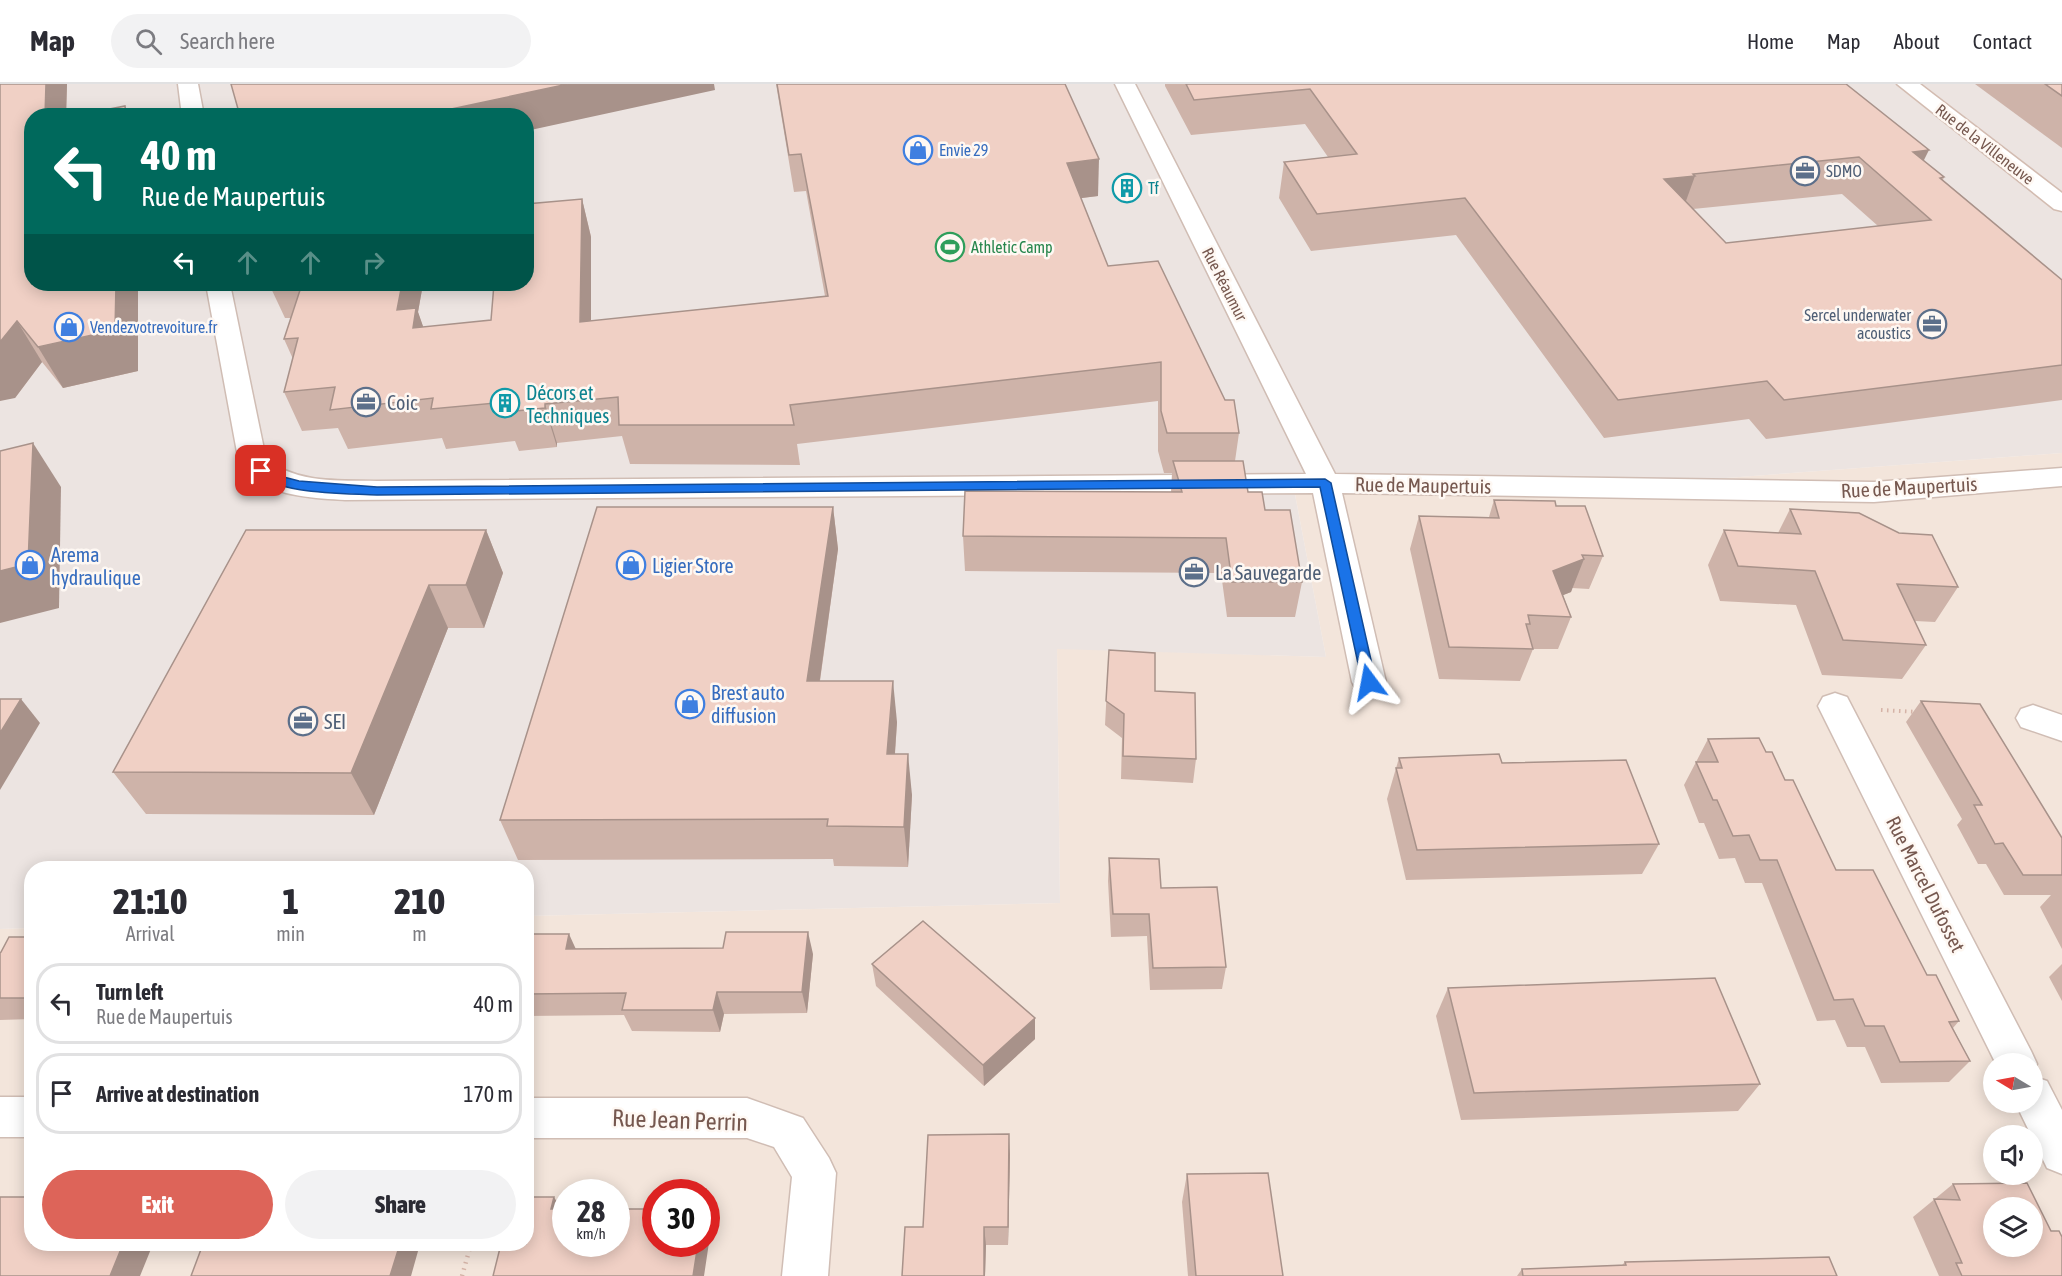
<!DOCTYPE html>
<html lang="en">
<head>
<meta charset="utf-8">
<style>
	:root { --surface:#fff; --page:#f2f2f3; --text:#2b2b33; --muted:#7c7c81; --line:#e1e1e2; --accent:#dd6459 }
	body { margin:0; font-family:"Asap Condensed",sans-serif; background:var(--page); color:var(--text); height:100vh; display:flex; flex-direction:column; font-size:22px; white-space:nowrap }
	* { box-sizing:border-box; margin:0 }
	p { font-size:20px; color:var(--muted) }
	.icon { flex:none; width:33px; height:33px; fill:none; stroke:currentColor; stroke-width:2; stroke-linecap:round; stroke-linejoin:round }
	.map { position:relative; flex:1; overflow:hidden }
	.details { position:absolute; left:24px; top:777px; width:510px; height:390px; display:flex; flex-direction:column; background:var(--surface); border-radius:24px; box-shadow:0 3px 15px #0003 }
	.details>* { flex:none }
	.hud { position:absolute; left:24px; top:24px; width:510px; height:183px; border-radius:24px; box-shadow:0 3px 15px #0003; background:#00695c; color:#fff; overflow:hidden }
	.needle { width:39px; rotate:280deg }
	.buttons { position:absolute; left:1983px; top:969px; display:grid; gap:12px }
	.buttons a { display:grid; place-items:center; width:60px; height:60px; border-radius:50%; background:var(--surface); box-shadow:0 3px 15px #0003; font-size:30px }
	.speed { position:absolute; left:552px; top:1095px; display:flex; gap:12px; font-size:30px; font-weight:700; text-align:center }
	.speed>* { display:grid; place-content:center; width:78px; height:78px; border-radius:50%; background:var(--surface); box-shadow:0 3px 15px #0003; line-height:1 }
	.speed small { font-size:15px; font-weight:400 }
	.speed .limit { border:9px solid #d22; background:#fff; color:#111 }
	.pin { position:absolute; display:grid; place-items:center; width:51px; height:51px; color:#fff; margin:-26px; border-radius:12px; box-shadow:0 3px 9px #0006 }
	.me { position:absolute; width:66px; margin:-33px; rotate:347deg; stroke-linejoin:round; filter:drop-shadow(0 0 4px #0008) }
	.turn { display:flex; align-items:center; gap:21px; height:126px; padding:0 18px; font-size:27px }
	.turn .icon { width:78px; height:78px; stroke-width:2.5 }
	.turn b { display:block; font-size:42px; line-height:51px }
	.lanes { display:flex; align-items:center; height:57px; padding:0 18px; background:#0003; justify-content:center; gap:30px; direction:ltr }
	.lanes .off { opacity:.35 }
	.eta { display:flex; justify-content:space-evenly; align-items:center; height:102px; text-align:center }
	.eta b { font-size:36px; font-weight:800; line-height:42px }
	.button { display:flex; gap:12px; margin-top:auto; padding:12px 18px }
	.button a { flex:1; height:69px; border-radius:36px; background:var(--accent); color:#fff; font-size:24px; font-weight:800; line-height:69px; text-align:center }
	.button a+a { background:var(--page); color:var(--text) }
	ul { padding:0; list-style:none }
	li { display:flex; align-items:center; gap:18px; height:81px; margin:0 12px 9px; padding:0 6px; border:3px solid var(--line); border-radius:24px }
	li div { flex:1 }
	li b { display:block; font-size:22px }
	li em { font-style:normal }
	header { display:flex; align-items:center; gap:36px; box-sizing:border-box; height:84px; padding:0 30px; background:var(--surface); border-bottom:2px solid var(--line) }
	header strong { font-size:28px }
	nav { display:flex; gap:33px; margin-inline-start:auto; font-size:21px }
	.search { width:420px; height:54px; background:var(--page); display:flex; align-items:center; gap:15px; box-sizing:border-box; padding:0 21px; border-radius:33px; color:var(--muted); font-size:22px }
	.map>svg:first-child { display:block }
	.residential { fill:#f3e5db; fill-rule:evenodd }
	.industrial { fill:#ece4e1; fill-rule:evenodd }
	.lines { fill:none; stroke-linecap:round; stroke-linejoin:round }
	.street-casing { stroke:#d0bdb4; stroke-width:3 }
	.secondary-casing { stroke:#d3bcb1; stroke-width:3 }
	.path-far1 { stroke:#d5b3a7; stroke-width:4; stroke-dasharray:1.5 4.5; stroke-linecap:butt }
	.path { stroke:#d5b3a7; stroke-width:4.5; stroke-dasharray:1.5 5; stroke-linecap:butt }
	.street { fill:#fff; fill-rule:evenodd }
	.secondary { fill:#fff; fill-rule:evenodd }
	.wall { fill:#ceb3a9; fill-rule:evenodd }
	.shaded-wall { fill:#a8928a }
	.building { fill:#f0d0c5; stroke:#a8928a; stroke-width:1.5; fill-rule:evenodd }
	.route { fill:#1a73e8; stroke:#114b97; stroke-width:1.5 }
	.labels { text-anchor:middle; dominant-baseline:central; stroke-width:5; stroke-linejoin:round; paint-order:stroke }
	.far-street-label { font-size:16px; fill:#76584f; stroke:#fef8f3 }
	.far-shop-label { font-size:16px; fill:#366cbe; stroke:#fef8f3; text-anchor:start }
	.far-service-label { font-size:16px; fill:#4e5e75; stroke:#fef8f3; text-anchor:start }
	.far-culture-label { font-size:16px; fill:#0d838f; stroke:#fef8f3; text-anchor:start }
	.far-leisure-label { font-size:16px; fill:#27864d; stroke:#fef8f3; text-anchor:start }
	.culture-label { font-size:20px; fill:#0d838f; stroke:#fef8f3; text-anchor:start }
	.service-label { font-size:20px; fill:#4e5e75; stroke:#fef8f3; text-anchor:start }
	.street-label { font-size:20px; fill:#76584f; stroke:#fef8f3 }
	.shop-label { font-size:20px; fill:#366cbe; stroke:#fef8f3; text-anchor:start }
	.near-street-label { font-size:24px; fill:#76584f; stroke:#fef8f3 }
</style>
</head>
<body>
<header>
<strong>Map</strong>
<div class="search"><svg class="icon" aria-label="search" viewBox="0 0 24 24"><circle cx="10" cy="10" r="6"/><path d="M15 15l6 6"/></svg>Search here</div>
<nav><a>Home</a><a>Map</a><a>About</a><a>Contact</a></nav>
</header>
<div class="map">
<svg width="2062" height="1192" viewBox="0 0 2062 1192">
	<rect width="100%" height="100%" fill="#fcf3ec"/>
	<path class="residential" d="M2062,369V1192H0V845L31,844L32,1160H526L527,832L1060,819L1057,564L1326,573L1293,400L1591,404ZM1994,980H2032V1018H1994ZM1994,1052H2032V1090H1994ZM566,1108H616V1160H566ZM656,1108H706V1160H656ZM1994,1124H2032V1162H1994Z"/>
	<path class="industrial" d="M0,0H2062V369L1591,404L1293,400L1326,573L1057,565L1060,819L527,832L526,784H32L31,844L0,845ZM32,32H526V200H32Z"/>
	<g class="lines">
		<g class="street-casing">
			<g id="street">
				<path d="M178,0H198L204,32H182Z"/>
				<path d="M1115,0H1135L1335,390L1874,398L2062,384V402L1874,418L1342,409L1386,598L1381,607L1369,610L1357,607L1352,598L1313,409L345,416C310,414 260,412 239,379L206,200H230L266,375C298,400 339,396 377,397L1306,390Z"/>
				<path d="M1835,609L1847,613L2031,967L2037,980L2032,991V980H1996L1818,622L1823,613Z"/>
				<path d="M2033,621L2062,631V657L2021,643L2016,634L2021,625Z"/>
				<path d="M2032,992L2047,997L2062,1026V1090L2047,1084L2015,1018H2032Z"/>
				<rect x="0" y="1013" width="32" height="40"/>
				<path d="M526,1014H747L803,1034L829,1074L836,1089L828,1192H782L792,1093L774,1063L747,1054H526Z"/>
			</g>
		</g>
		<g class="secondary-casing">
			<path id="secondary" d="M1897,0H1920L2062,109V127L2054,125Z"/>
		</g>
		<path class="path-far1" d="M1881,626L1918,628"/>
		<path class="path" d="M462,1192L471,1160"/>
		<use href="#street" class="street"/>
		<use href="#secondary" class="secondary"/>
	</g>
	<g class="wall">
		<path d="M0,0H67L66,32H32L138,287L63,304L42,278L15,314Z"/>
		<path d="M776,0H1065L1098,112L1081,114L1108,182L1239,349L1235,377L1248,408L1265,426L1302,498L1295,533H1227L1221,489L965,487L963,452L1171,408L1172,389H1164L1158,367V317L797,360L800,381L630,380L622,352L557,359V363L519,367L515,357L446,365L442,354L348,365L338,344L302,347L284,308L293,275L284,255L291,234H285L269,200H423L418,228L423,243L491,236L582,115L591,153V237L825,212L806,107L794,108Z"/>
		<path d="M1165,0H1846L1924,77L1944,93L1943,96L2062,196V316L1766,355L1749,335L1604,354L1456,151L1311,167L1279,114L1284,78L1328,73L1305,40L1191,51L1165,2ZM1842,110L1878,142L1726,159L1693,125Z"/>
		<path d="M1975,0H2062V64Z"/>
		<path d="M1494,416L1556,422L1603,472L1589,505L1572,504L1571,508L1563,511L1571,533L1558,565H1533L1520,597L1439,595L1410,465L1419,432L1489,433Z"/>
		<path d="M833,423L838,465L820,597L897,638L895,670L912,711L908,783L834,782L833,775L518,776L500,736Z"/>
		<path d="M1790,425L1958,503L1935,538L1915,537L1926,561L1902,595L1822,591L1796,521L1720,517L1708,481L1724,446L1778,449Z"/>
		<path d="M486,446L503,489L484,544H448L374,731L146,730L113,688Z"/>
		<path d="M1109,566L1155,607L1196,675L1193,699L1121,695L1122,654L1105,641Z"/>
		<path d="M1921,617L2062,754V865L2040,823L2051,811H2004L1986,780H1978L1957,741L1962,735L1906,638Z"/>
		<path d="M1708,655L1766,668L1785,696L1836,786L1927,891L1959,937L1953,944L1970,977L1949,998L1881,999L1865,963H1847L1835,936L1817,937L1762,799H1745L1735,774L1719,775L1704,739H1699L1684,701Z"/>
		<path d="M1399,674L1502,679L1659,760L1642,790L1406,796L1387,715Z"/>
		<path d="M1109,774L1161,804L1226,883L1222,905L1150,906L1147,852L1111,853L1108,797Z"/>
		<path d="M526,850L576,865L813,870L807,929L724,930L720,948L632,947L624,931L526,932Z"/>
		<path d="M32,853V935L0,936V869Z"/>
		<path d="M872,880L1035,955L984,1002L876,902Z"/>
		<path d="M2062,880V917L2049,893Z"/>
		<path d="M1448,904L1760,1000L1738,1027L1461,1036L1436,932Z"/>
		<path d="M1010,1070L1008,1161H986L985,1192H902L923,1143Z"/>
		<path d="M1187,1090L1283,1192H1188L1182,1118Z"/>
		<path d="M1953,1100L2051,1147L2062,1192H1939L1913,1133Z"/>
		<path d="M1625,1178L1837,1192H1517L1522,1185L1622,1181Z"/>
	</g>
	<g class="shaded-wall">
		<path d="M46,0H67L66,32H45Z"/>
		<path d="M568,0H714L715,6L526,47V32H447L451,25Z"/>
		<path d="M125,22L129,32H126Z"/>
		<path d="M1929,66L1911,102L1913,68Z"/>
		<path d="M1099,75L1098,112L1066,116L1067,79Z"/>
		<path d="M1695,92L1682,128L1664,95Z"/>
		<path d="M582,115L591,153V277L580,238Z"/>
		<path d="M116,200H138V287L63,304L38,263Z"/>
		<path d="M402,200H423L418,228L430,262L397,226Z"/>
		<path d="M17,237L42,278L15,314L0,317V258Z"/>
		<path d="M545,320L557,359V363L545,324Z"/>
		<path d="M33,359L61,403L59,524L0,539V487Z"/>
		<path d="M833,423L838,465L814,638L807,597Z"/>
		<path d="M486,446L503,489L484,544L466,501Z"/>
		<path d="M1584,475L1571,508L1541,520L1553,487Z"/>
		<path d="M429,501L448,544L374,731L351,689Z"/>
		<path d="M893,597L897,638L892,711L887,670Z"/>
		<path d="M21,615L40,639L0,706V649Z"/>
		<path d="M908,670L912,711L908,783L904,743Z"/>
		<path d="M808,848L813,870L807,929L802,908Z"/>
		<path d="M569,850L579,872L566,865Z"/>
		<path d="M717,908L724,930L720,948L713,926Z"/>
		<path d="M1035,934V955L984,1002L983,981Z"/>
		<path d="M1009,1050L1010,1070L1008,1161V1143Z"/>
		<path d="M706,1105L714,1125L704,1192H693L698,1160H706Z"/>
		<path d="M554,1113L565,1132L551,1125Z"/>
		<path d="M984,1143L986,1161L985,1192H984Z"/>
		<path d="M123,1160H153L140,1192H110Z"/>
		<path d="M400,1160H420L411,1192H390Z"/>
	</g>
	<g class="building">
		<path d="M0,0H46L45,32H32V200H116L115,246L38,263L17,237L0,258Z"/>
		<path d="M231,0H568L451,25L453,30L447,32H240Z"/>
		<path d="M777,0H1065L1099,75L1067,79L1108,182L1158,177L1225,316H1234L1239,349H1167L1161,327V278L790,321L794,341H619L618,313L545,320V324L505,328L506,318L431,325L433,314L330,326L335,303L284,308L298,254L284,255L302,200H402L397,226L416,224L413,244L491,236L494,200H526V120L582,115L580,238L828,212L801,70L789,71Z"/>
		<path d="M1186,0H1846L1929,66L1913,68L1944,93L1940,94L2062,196V281L1784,316L1767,297L1618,316L1465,114L1317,130L1284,78L1357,70L1310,5L1194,16ZM1859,73L1931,136L1726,159L1664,95L1695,92L1693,90Z"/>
		<path d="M2045,0H2062V12Z"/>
		<path d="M125,22L126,32H74Z"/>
		<path d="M33,359L28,480L0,487V367Z"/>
		<path d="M1173,377H1243L1248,408H1262L1265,426H1290L1302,498H1232L1226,454L963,452L965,407L1182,408Z"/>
		<path d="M1494,416L1555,417L1556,422H1585L1603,472L1582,471L1584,475L1553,487L1571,533L1528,531L1530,540H1526L1533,565L1449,563L1419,432L1499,434Z"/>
		<path d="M597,423H833L807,597H893L887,670H908L904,743L827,742L828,735L500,736Z"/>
		<path d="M1790,425L1859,429L1899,449L1932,451L1958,503L1897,500L1926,561L1843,556L1815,487L1738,482L1724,446L1801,450Z"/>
		<path d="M246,446H486L466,501H429L351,689L113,688Z"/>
		<path d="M1109,566L1155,569V607L1195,609L1196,675L1123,672L1124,630L1106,617Z"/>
		<path d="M0,615H21L0,649Z"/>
		<path d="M1921,617L1980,620L2062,754V791H2023L2003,759L1995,760L1974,721H1982Z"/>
		<path d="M1759,654L1766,668H1772L1785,696H1793L1836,786H1873L1927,891H1936L1959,937L1949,938L1970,977L1900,978L1884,942H1865L1853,915L1834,916L1777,776H1760L1749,751L1733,752L1717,716H1713L1696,678H1718L1708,655Z"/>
		<path d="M1499,670L1502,679L1626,676L1659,760L1417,766L1396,684H1402L1399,674Z"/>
		<path d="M1109,774L1159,775L1161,804L1217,803L1226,883L1153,884L1149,830H1113Z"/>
		<path d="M923,837L1035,934L983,981L872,880Z"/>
		<path d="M726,848H808L802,908H717L713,926H622L626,909L526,910V850H569L566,865L723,864Z"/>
		<path d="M9,853H32V914H0V869L1,868Z"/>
		<path d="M1715,894L1760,1000L1474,1009L1448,904Z"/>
		<path d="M1009,1050L1008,1143H984V1192H902L905,1143H923L928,1051Z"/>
		<path d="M1268,1089L1283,1192H1196L1187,1090Z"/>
		<path d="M2027,1099L2051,1147H2059L2062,1153V1192H1962L1956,1179H1962L1934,1115L1960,1116L1953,1100ZM1994,1124H2032V1162H1994Z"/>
		<path d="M706,1105V1108H664V1106Z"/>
		<path d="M0,1113H32V1160H123L110,1192H0Z"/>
		<path d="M526,1113H554L551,1125H566V1160H616V1125H656V1160H698L693,1192H493L501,1160H526Z"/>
		<path d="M203,1160H400L390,1192H191Z"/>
		<path d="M1829,1173L1837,1192H1523L1522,1185L1626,1181L1625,1178Z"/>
	</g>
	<path class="route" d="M261,383L276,391L299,397L377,403L1325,395L1331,399L1376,598L1369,603L1362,598L1320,403L377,411C346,409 275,411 255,387Z"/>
	<defs>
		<g id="shop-ring" transform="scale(1.5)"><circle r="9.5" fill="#fef8f3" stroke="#3f7fe0" stroke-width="1.5"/><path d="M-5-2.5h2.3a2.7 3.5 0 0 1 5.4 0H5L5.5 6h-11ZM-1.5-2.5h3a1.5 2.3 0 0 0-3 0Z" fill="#3f7fe0"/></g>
		<g id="office-ring" transform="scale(1.5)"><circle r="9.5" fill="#fef8f3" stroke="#5c6f8a" stroke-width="1.5"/><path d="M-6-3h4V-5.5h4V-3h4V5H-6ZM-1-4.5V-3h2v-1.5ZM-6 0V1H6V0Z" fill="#5c6f8a"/></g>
		<g id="building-ring" transform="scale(1.5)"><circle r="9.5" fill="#fef8f3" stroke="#0f9aa8" stroke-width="1.5"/><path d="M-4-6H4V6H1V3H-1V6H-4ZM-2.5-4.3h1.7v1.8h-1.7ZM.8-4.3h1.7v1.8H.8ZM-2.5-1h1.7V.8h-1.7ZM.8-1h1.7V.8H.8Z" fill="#0f9aa8"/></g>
		<g id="stadium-ring" transform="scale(1.5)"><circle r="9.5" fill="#fef8f3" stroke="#2e9e5b" stroke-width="1.5"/><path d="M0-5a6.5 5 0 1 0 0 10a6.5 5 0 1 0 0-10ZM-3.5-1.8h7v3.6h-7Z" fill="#2e9e5b"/></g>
	</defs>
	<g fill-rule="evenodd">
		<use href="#shop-ring" x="918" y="66"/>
		<use href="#office-ring" x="1805" y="87"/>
		<use href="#building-ring" x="1127" y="104"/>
		<use href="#stadium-ring" x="950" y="163"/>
		<use href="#office-ring" x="1932" y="240"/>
		<use href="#shop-ring" x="69" y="243"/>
		<use href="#office-ring" x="366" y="318"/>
		<use href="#building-ring" x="505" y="319"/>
		<use href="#shop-ring" x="30" y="481"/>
		<use href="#shop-ring" x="631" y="481"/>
		<use href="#office-ring" x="1194" y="488"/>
		<use href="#shop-ring" x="690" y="620"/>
		<use href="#office-ring" x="303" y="637"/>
	</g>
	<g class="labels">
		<g class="far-street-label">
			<text transform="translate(1985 60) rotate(38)">Rue de la Villeneuve</text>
			<text transform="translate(1225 200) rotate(63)">Rue Réaumur</text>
		</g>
		<g class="far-shop-label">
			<text x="939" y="66">Envie 29</text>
			<text x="90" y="243">Vendezvotrevoiture.fr</text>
		</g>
		<g class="far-service-label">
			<text x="1826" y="87">SDMO</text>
			<text x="1911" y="231" text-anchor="end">Sercel underwater<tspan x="1911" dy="18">acoustics</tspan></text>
		</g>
		<g class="far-culture-label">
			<text x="1148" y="104">Tf</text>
		</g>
		<g class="far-leisure-label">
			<text x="971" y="163">Athletic Camp</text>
		</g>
		<g class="culture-label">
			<text x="526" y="308">Décors et<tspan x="526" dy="23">Techniques</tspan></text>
		</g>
		<g class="service-label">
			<text x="387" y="318">Coic</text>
			<text x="1215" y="488">La Sauvegarde</text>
			<text x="324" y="637">SEI</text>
		</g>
		<g class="street-label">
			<text transform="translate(1423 401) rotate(1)">Rue de Maupertuis</text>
			<text transform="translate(1909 403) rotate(-3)">Rue de Maupertuis</text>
			<text transform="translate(1926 800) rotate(63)">Rue Marcel Dufosset</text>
		</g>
		<g class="shop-label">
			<text x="51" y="470">Arema<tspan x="51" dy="23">hydraulique</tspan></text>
			<text x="652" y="481">Ligier Store</text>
			<text x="711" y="608">Brest auto<tspan x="711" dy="23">diffusion</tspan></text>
		</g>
		<g class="near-street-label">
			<text transform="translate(680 1036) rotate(2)">Rue Jean Perrin</text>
		</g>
	</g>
</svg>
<div class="buttons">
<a><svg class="needle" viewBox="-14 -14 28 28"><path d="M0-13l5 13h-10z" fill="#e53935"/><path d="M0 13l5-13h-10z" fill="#7c7c81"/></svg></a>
<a><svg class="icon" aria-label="sound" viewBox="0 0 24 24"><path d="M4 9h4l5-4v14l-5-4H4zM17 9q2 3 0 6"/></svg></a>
<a><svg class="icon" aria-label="layers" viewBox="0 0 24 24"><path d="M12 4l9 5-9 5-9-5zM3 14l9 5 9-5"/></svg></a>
</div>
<div class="speed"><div>28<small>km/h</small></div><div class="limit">30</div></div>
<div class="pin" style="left:261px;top:387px;background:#d93025"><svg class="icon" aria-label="arrive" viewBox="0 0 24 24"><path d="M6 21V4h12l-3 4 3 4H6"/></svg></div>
<svg class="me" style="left:1369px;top:598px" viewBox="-20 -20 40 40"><path d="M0-17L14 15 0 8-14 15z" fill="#1a73e8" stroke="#fff" stroke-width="4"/></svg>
<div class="hud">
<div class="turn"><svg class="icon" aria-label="left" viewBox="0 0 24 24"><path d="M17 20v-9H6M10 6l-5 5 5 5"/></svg><div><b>40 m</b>Rue de Maupertuis</div></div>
<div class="lanes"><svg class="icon" aria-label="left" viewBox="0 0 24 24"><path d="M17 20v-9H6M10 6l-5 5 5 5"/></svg><svg class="icon off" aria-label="ahead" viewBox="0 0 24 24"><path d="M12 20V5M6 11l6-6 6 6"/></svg><svg class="icon off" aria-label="ahead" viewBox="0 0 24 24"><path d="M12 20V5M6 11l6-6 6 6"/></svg><svg class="icon off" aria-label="right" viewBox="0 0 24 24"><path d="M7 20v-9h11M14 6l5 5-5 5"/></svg></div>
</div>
<section class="details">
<div class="eta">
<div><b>21:10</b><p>Arrival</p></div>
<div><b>1</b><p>min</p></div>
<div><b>210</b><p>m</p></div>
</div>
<ul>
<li><svg class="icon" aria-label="left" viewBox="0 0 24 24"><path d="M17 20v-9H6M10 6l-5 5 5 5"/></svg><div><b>Turn left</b><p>Rue de Maupertuis</p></div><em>40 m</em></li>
<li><svg class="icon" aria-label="arrive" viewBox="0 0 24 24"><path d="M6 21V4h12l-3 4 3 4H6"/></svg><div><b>Arrive at destination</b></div><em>170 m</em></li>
</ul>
<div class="button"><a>Exit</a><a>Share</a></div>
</section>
</div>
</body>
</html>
